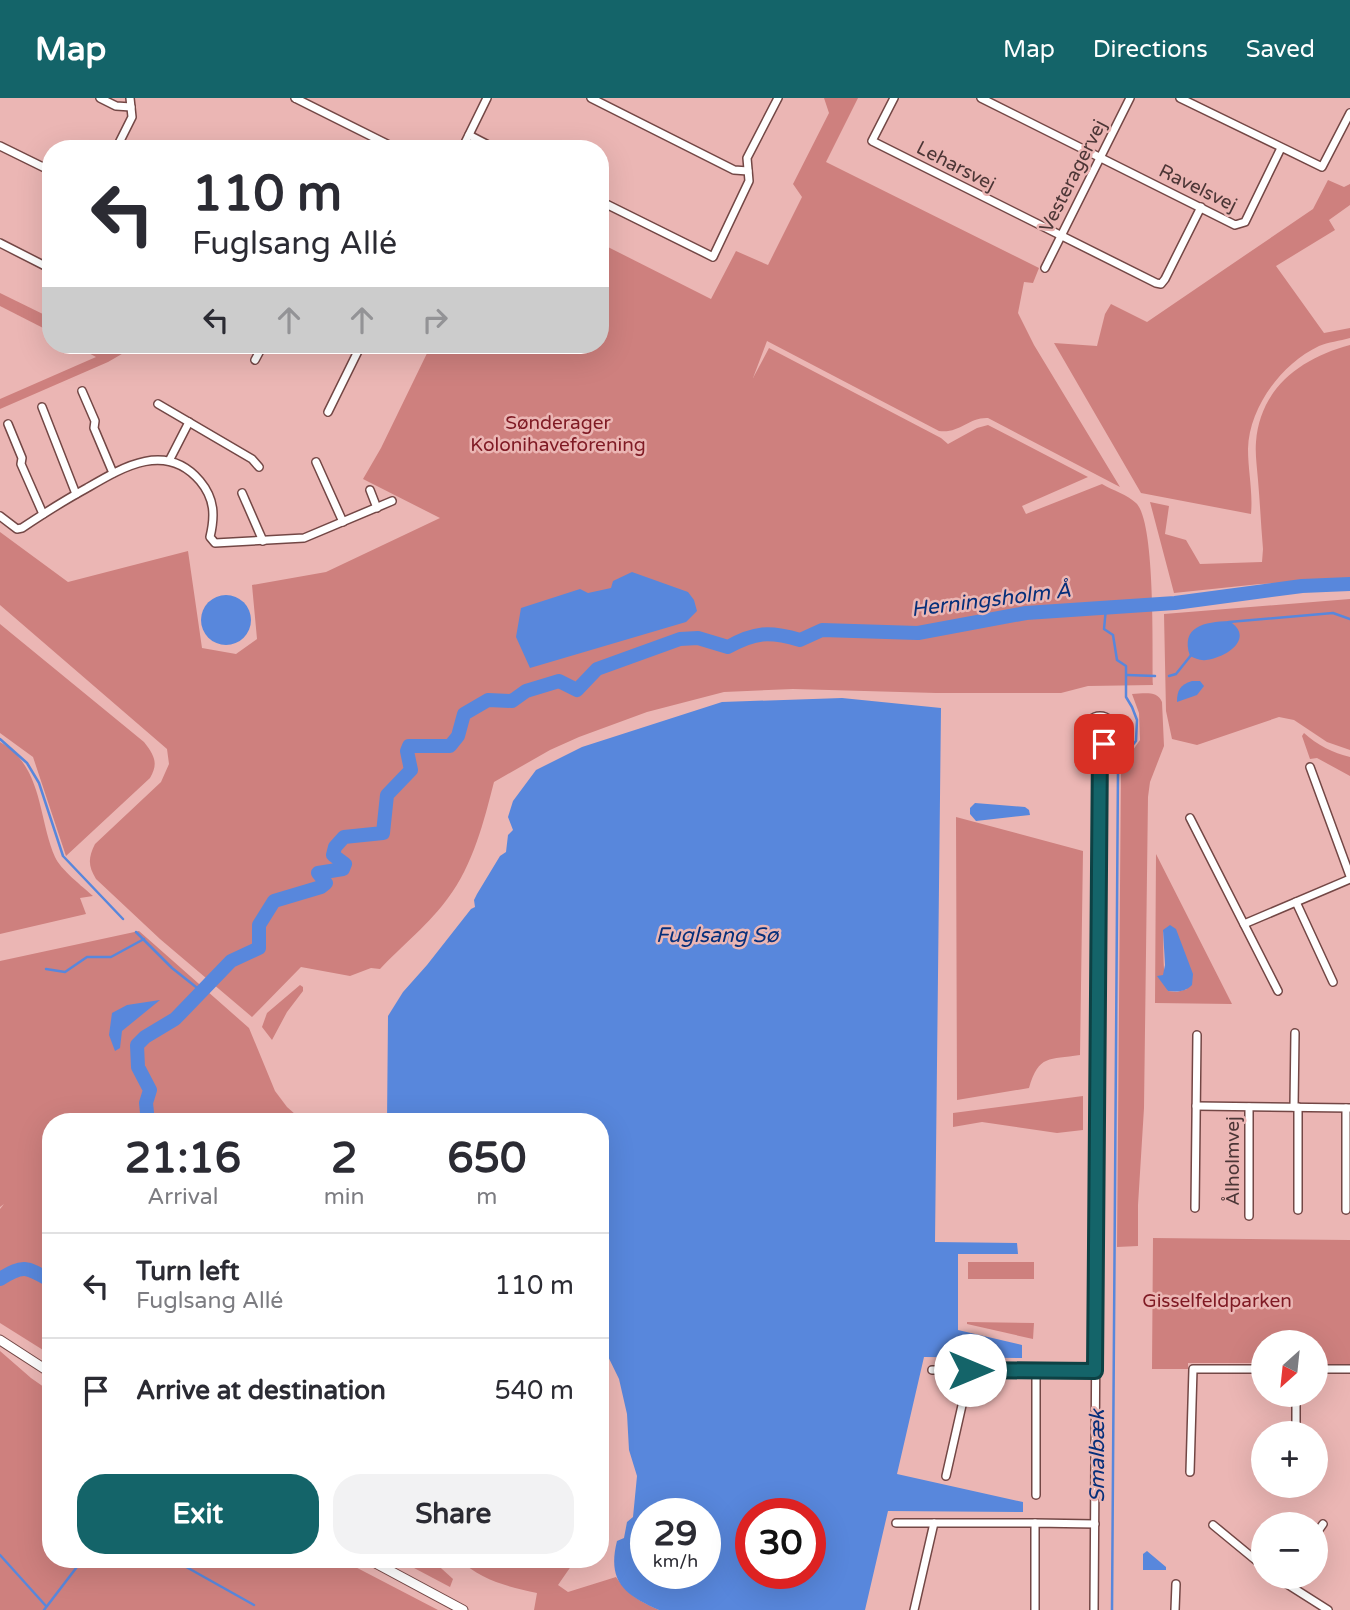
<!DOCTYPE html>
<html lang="en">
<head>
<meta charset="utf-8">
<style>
	:root { --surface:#fff; --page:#f2f2f3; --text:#2b2b33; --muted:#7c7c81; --line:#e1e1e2; --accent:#146469 }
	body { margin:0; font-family:"Varela Round",sans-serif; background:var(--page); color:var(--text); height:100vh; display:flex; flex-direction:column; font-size:26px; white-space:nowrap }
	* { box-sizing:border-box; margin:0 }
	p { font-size:23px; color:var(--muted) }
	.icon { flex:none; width:38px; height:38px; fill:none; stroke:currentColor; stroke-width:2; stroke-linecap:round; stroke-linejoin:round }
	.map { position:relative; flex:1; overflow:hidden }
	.details { position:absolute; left:42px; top:1015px; width:567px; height:455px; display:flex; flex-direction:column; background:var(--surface); border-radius:28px; box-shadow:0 7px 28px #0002 }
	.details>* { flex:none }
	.guide { position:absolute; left:42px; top:42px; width:567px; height:214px; border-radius:28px; box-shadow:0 7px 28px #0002; background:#fff; color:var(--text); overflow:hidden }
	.needle { width:46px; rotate:207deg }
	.tools { position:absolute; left:1251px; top:1232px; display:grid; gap:14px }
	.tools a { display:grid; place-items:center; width:77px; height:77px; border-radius:50%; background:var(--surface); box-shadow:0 7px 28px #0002; font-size:35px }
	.speed { position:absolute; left:630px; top:1400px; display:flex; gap:14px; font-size:35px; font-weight:700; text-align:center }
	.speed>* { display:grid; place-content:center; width:91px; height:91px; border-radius:50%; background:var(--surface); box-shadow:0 7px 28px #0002; line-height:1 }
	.speed small { font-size:18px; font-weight:400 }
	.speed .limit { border:10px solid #d22; background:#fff; color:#111 }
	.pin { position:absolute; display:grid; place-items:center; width:60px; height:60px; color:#fff; margin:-30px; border-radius:14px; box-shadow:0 4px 10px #0006 }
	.me { position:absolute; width:77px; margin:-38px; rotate:90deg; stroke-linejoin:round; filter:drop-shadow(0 0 5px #0008) }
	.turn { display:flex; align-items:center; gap:24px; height:147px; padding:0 35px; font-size:32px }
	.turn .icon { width:91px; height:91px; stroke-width:2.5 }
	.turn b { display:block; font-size:49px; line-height:60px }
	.lanes { display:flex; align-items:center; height:66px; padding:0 35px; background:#0003; justify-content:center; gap:35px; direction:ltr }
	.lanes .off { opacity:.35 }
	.eta { display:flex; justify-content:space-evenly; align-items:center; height:119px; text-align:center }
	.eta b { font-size:42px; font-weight:800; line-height:49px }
	.action { display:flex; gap:14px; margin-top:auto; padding:14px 35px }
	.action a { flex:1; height:80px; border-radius:28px; background:var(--accent); color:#fff; font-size:28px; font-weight:800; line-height:80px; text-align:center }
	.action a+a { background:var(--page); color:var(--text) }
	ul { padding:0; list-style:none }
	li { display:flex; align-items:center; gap:21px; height:105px; padding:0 35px; border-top:2px solid var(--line) }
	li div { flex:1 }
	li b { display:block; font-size:26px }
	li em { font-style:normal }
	header { display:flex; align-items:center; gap:42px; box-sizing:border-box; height:98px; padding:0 35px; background:var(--accent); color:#fff }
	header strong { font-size:33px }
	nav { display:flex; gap:38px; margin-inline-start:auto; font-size:24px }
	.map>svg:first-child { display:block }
	.green { fill:#ce807e; fill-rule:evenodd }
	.water { fill:#5887dc; fill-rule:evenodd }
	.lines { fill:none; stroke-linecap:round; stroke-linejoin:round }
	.stream { stroke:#5887dc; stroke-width:2.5 }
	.river { stroke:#5887dc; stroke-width:14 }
	.minor-casing { stroke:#734745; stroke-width:10 }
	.tertiary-casing { stroke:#734745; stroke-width:11 }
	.minor { stroke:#fff; stroke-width:7 }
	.tertiary { stroke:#fff; stroke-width:9 }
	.route-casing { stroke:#0d4144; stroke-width:18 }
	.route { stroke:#146469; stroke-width:12 }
	.labels { text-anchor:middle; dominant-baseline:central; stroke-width:5; stroke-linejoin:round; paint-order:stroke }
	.street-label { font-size:19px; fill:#4c3636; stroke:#ebb6b4 }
	.park-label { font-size:19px; fill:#7f1a24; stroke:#ebb6b4 }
	.water-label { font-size:21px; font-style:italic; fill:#062f7a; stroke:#ebb6b4 }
</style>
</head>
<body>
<header>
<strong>Map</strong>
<nav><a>Map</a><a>Directions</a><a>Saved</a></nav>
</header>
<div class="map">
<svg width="1350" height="1512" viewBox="0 0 1350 1512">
	<rect width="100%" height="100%" fill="#ebb6b4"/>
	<g class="green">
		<path d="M824,0H858L826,64L1039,170L1033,185L1024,184L1018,215L1034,247L1120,389L988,320C969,319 959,336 939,333L767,243L753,280L769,250L941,340L948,346L977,330L988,327L1088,379L1022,408L1026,416L1102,386C1112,392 1128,397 1136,405C1156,424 1152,555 1153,587L1088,588L1061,595H936L793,591L724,594L647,614L579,639L550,652L494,684C484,723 473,767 448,800C432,823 400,850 380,871L371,870L350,878L301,869L252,919L160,841L96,781C88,768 88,760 95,746L161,684L169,666L167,651L0,507V434L68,484L188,453L202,550L236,556L257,541L252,487L326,474L440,420L363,381L381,350L431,247H600V145L711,201L736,153L768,167L802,99L793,86L829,15Z"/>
		<path d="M1328,82L1344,89L1350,86V107L1329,122L1335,132L1276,168L1324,235L1350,230V240C1340,243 1328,244 1319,248C1281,266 1249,310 1248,351C1248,373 1253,393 1251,416L1141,395L1054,245L1097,248L1105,216L1111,206L1147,224L1313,111Z"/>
		<path d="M0,195L51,220V234L0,208Z"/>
		<path d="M74,247H126L127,253L108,264L0,311V301L96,259Z"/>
		<path d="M1350,247V483L1260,486L1174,495L1150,404L1169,408L1165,436L1186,442L1200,466L1262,464L1263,451C1261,428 1260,405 1258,382C1257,369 1255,356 1256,344C1260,290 1301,260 1350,247Z"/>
		<path d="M1350,501V652L1327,644L1294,622L1279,619L1197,647L1172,641L1166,613L1164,516Z"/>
		<path d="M0,526L144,644C154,657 159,665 150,680L66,758L33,659L0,635Z"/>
		<path d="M1132,596C1143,596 1157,592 1162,604L1164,648L1150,684L1148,699L1144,1010L1138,1107V1148L1117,1149L1121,669L1140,642L1139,615Z"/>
		<path d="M1304,635C1317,647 1333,655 1350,659V678L1317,660L1310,661L1302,638Z"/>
		<path d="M0,644C43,668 38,720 55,759C60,771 83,789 93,798L80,800L86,816L0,836Z"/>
		<path d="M956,719L1083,753L1080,957C1049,962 1039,956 1029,990L957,1002Z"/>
		<path d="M1156,756L1232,906L1155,905ZM1163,832L1187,891L1177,894L1168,893C1162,874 1164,853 1163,832Z"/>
		<path d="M139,833L249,930L275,993L287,1009L304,1024H51V1257L0,1225V1111L4,1106L0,1109V863Z"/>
		<path d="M300,887L303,889V893L287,914L272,942L262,929L267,915Z"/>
		<path d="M1083,998V1032L1057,1035L982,1024L953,1029V1015Z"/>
		<path d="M1153,1140L1350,1142V1266H1316V1244H1264L1263,1265H1188V1271H1152Z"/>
		<rect x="968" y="1164" width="66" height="17"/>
		<path d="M967,1224L1034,1225L1033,1241L967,1226Z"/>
		<path d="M0,1253L31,1280L51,1294V1461H308L310,1463L340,1461L438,1512H0Z"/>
		<path d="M397,1461H431L453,1481L450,1489Z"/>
		<path d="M459,1461H576L558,1487L568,1494L616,1479C627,1496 640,1504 659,1512H534L537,1495C509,1489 480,1482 459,1461Z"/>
	</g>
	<g class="water">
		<path d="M632,474L688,494L694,502L697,513L686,524L530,570L516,539L521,510L580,491L588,495L611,490L613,483Z"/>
		<circle cx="226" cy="522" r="25"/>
		<path d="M1229,523C1256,540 1226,560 1206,562C1200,563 1195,560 1190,558C1180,528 1205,524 1229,523Z"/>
		<path d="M1192,583H1200L1204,588L1197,597L1177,604C1177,592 1180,587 1192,583Z"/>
		<path d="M842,600L941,610L935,1144L1017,1145L1018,1156H958V1232L1022,1247V1260L924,1259L897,1376L1023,1404V1414L888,1413L865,1512H659C624,1497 607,1483 617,1443L624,1440L627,1424L633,1419L637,1378L629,1352L627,1316L619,1281L600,1242V1024H387L388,918L403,894L427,867L471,811L475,809L474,802L477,796L500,758L506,754L508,737L513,732L508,719L513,703L536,672L582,649L722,604ZM646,1416H705V1475H646ZM751,1416H810V1475H751Z"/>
		<path d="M975,705L1025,709L1029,712L1030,717L976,723L970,716V710Z"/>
		<path d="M1170,827L1176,831L1193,876L1192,887C1185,894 1177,894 1168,893L1157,878L1163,877L1165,867L1163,832Z"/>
		<path d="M160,902L122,933L120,950L115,953L109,937L112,915L127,907Z"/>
		<path d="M1147,1453L1166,1469V1472H1143V1456Z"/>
	</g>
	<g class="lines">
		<g class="stream">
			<path d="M1106,510L1104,531L1113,537L1117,562L1126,568V599L1132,609L1137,622L1136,643L1121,661L1118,669L1112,1512"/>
			<path d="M1229,524L1333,515L1350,521"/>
			<path d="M1127,577L1155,578"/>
			<path d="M1169,578L1176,576L1192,556"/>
			<path d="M0,641L27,665L39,685L63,758L123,821"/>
			<path d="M136,834L172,870L201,893"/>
			<path d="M46,871L65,874L87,859H111L144,841"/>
			<path d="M0,1457L46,1508"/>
			<path d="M172,1461L254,1507"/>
			<path d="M44,1512L83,1461"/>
		</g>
		<g class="river">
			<path d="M148,1024L146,1005L150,992L138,969L137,947L145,939L175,921L231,863L259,850V827L274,803L321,789L326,785L318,775L343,771L345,766L333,757L335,749L344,739L383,735L387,697L411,672L407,653L409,648H450L458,638L464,616L488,602L512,603L526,593L559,583L577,592L597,571L680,541L698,540L728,549C755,534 769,533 800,542L822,532L918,535L1026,515L1175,505L1302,488L1350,486"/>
			<path d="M0,1181C24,1166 27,1169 51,1183"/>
		</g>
		<g class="minor-casing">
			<g id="minor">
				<path d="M100,0L116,8L131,9"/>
				<path d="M295,0L397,51"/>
				<path d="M591,0L734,72L748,73"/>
				<path d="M894,0L872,43L1156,185L1161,186L1165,181L1201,109"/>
				<path d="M981,0L1235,127L1245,124L1281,50"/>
				<path d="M1180,0L1322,69L1350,15"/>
				<path d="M469,37L496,51"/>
				<path d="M0,48L51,73"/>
				<path d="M116,51L132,19L130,0"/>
				<path d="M462,51L487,0"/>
				<path d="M600,103L713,159L749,83L747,60L778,0"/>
				<path d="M0,145L51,171"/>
				<path d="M1045,170L1130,0"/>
				<path d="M255,262L263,247"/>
				<path d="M82,293L95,323L94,330L113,375"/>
				<path d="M158,306L252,361L259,369"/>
				<path d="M42,309L76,396"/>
				<path d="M328,314L361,247"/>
				<path d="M8,326L22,360L21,366L43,416"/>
				<path d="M169,363L189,324"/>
				<path d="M316,364L343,424"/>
				<path d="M370,392L377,410"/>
				<path d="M242,395L263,443"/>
				<path d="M0,418L17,431L22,430C43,416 65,402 87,390C123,369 166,343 200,383C215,401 215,418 210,439L215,445L304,440L392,403"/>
				<circle cx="1100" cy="632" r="14"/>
				<path d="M1310,669L1350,778"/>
				<path d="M1190,720L1278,893"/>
				<path d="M1296,804L1333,884"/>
				<path d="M1244,826L1350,781"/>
				<path d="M1196,1008L1350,1010"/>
				<path d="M1249,1009V1118"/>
				<path d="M1294,1009L1295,935"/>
				<path d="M1298,1009V1112"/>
				<path d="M1195,1110L1197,937"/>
				<path d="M1346,1112V1010"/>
				<path d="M1316,1271H1350"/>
				<path d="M932,1272L1095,1273"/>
				<path d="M1296,1335V1297"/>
				<path d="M1190,1374L1193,1271H1264"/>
				<path d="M946,1378L970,1272"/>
				<path d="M1036,1397V1273"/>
				<path d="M896,1425H1035"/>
				<path d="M1213,1427L1264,1469"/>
				<path d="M1316,1436L1323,1426"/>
				<path d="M1276,1479L1328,1512"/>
				<path d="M914,1512L934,1425"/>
				<path d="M1035,1512V1425L1095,1426"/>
				<path d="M1094,1512L1100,646"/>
				<path d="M1175,1512L1176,1486"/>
			</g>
		</g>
		<g class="tertiary-casing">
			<g id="tertiary">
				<path d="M0,1242L51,1275"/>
				<path d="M368,1461L463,1512"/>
			</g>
		</g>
		<use href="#minor" class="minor"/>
		<use href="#tertiary" class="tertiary"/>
	</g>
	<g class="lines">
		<g class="route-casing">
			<path id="route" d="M970,1272L1095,1273L1100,646H1104"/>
		</g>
		<use href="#route" class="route"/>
	</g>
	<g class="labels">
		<g class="street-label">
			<text transform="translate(956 68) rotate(27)">Leharsvej</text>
			<text transform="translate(1073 78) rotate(-63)">Vesteragervej</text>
			<text transform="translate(1198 90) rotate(26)">Ravelsvej</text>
			<text transform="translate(1233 1063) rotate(-90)">Ålholmvej</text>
		</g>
		<g class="park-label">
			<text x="558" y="325">Sønderager<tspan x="558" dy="22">Kolonihaveforening</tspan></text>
			<text x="1217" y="1203">Gisselfeldparken</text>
		</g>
		<g class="water-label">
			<text transform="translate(991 502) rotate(-7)">Herningsholm Å</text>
			<text x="717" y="837">Fuglsang Sø</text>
			<text transform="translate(1097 1358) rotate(-90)">Smalbæk</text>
		</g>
	</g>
</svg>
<div class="tools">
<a><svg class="needle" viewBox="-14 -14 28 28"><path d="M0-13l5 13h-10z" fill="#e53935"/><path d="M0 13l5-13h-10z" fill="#7c7c81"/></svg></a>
<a>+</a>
<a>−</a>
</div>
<div class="speed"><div>29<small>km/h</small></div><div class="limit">30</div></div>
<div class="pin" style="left:1104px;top:646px;background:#d93025"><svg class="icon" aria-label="arrive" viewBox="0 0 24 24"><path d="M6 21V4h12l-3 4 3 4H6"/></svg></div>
<svg class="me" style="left:970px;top:1272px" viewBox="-20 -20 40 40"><circle r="19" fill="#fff"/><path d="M0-13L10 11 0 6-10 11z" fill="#146469"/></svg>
<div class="guide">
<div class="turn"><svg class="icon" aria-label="left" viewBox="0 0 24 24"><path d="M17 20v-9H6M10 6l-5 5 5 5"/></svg><div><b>110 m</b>Fuglsang Allé</div></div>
<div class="lanes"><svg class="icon" aria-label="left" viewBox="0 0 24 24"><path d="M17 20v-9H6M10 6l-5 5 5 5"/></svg><svg class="icon off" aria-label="ahead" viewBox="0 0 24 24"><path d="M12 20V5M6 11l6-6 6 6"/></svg><svg class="icon off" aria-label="ahead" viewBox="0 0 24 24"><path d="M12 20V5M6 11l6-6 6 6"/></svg><svg class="icon off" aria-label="right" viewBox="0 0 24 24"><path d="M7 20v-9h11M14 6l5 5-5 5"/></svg></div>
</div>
<section class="details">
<div class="eta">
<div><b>21:16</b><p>Arrival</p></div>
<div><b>2</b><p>min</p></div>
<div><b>650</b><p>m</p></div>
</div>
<ul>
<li><svg class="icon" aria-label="left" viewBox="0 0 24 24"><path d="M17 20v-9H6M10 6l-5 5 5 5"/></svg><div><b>Turn left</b><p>Fuglsang Allé</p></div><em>110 m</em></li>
<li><svg class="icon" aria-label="arrive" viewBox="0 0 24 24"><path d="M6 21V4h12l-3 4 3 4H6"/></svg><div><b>Arrive at destination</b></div><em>540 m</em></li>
</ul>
<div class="action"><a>Exit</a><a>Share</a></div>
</section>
</div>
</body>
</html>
